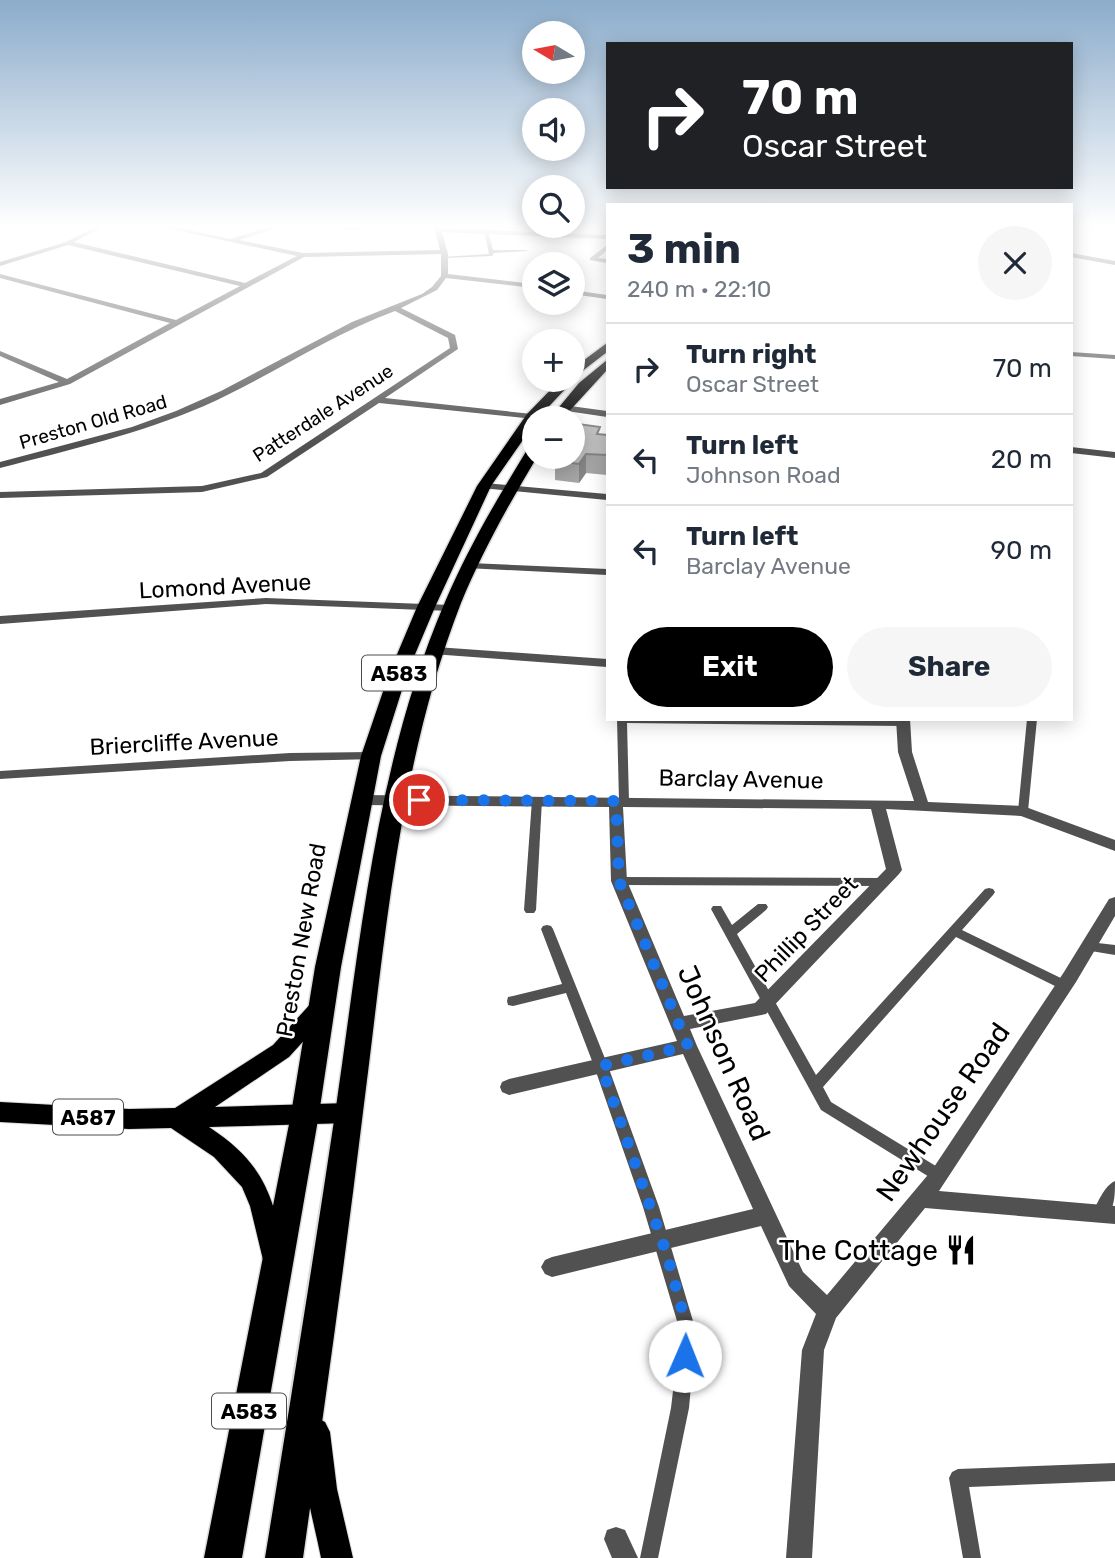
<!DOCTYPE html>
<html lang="en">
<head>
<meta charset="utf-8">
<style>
	:root { --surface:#fff; --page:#f6f6f7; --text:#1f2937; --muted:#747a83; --line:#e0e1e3; --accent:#000 }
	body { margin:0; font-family:Rubik,sans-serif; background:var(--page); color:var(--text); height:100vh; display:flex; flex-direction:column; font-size:26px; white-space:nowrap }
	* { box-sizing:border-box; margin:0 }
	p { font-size:23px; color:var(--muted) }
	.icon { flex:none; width:38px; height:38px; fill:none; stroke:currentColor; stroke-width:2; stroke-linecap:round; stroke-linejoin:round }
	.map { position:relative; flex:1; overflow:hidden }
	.details { position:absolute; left:606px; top:203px; width:467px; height:518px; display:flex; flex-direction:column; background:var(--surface); border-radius:0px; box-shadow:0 4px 18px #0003 }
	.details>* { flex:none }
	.hud { position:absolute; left:606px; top:42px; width:467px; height:147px; border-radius:0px; box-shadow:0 4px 18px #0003; background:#202124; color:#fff; overflow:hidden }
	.needle { width:46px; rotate:280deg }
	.tools { position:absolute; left:522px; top:21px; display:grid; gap:14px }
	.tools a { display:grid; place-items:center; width:63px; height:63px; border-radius:50%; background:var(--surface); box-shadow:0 4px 18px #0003; font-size:35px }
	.pin { position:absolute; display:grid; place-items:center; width:60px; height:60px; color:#fff; margin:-30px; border:4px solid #fff; border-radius:50%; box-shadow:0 2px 7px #0007 }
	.me { position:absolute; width:77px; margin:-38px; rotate:1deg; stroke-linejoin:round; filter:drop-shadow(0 0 5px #0008) }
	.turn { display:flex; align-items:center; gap:24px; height:147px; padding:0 21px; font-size:32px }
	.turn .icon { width:91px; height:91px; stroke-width:2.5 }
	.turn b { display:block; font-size:49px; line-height:60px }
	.round { display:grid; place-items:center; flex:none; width:74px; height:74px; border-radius:37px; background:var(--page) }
	.summary { display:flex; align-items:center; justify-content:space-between; height:119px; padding:0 21px }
	h1 { font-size:42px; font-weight:700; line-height:52px }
	.action { display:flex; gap:14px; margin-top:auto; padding:14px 21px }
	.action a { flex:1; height:80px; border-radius:42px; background:var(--accent); color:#fff; font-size:28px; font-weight:700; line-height:80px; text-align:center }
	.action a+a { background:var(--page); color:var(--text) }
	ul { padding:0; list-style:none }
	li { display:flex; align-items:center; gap:21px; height:91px; padding:0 21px; border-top:2px solid var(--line) }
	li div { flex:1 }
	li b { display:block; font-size:26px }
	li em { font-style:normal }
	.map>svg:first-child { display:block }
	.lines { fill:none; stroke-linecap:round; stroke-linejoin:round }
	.primary-casing { stroke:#dbdbdb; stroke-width:2 }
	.highway-casing { stroke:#dbdbdb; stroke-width:3 }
	.lane { fill:#515151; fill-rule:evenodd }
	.street { fill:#515151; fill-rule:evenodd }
	.primary { fill:#000; fill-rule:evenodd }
	.highway { fill:#000; fill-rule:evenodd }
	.wall { fill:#a5a5a5 }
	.shaded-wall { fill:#868686 }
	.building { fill:#c0c0c0; stroke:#868686; stroke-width:2 }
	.route { stroke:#1a73e8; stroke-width:12; stroke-dasharray:0 21.6 }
	.labels { text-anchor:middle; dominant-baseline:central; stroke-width:5; stroke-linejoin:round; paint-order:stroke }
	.far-street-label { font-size:19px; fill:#000; stroke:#fff }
	.shield { fill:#fff; stroke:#4c4c4c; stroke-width:2 }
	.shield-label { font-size:21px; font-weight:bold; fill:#000 }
	.street-label { font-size:23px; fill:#000; stroke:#fff }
	.near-street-label { font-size:28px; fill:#000; stroke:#fff }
	.near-poi-label { font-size:28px; fill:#000; stroke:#fff; text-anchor:end }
</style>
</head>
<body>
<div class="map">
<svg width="1115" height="1558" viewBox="0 0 1115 1558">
	<rect width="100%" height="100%" fill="#fff"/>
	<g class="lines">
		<g class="primary-casing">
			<g id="primary">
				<path d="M322,998L330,1000L333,1006L330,1012L289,1057L215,1107L349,1103L357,1106L361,1113L357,1120L349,1123L209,1127C264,1163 272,1194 286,1255L282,1264L273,1267L264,1264L250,1206L242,1187L214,1157L171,1128L129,1129L0,1122V1102L129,1109L175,1108L273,1045L314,1000Z"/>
				<path d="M315,1417L325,1422L330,1432L337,1489L353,1558H321C315,1526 293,1449 305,1422Z"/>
			</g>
		</g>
		<g class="highway-casing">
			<g id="highway">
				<path d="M607,343V352L572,379V369Z"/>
				<path d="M607,360V370L563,418H550L579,383Z"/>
				<path d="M572,379L573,380L571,383L538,418H534V424L491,486L435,607L408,671L381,756L341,967L319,1114L242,1558H204L291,1114L315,967L361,756L390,671L417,607L477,486L527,414L560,380Z"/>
				<path d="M534,446V457H537C509,504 482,552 461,603C398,765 385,942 363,1112C345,1261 324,1409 303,1558H265C289,1410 313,1262 335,1114C360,943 376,762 445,602C468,548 497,499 527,450Z"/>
			</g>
		</g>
		<g class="lane">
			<path d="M486,230L488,231L493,250H526L528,251L494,253L492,256L444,258L442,257L489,254L484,231Z"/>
			<path d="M617,719L903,720L908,723L903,726L627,723L629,801L624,804L619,801Z"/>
			<path d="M1027,719H1037L1028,811L1023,815L1018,811Z"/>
			<path d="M537,797L542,800L536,910L534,913H526L524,910L532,800Z"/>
			<path d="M619,877L883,878L887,879L889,882L887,885L883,886L619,885L615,884L613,881L615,878Z"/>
			<path d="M989,888L993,889L995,892L993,895L962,930L1069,982L1070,985L1069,988L1064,990L1059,988L956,937L823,1087L831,1102L944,1171L946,1176L944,1181L939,1183L821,1110L711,909L713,906H721L732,925L758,904H766L768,907L766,910L737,934L816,1075L985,889Z"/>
			<path d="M547,925L551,926L553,929L608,1066L659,1207L696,1331L689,1408L658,1558H640L671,1408L680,1331L643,1207L594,1066L566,993L513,1006L508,1005L507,1001L508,997L513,996L562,984L541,929L543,926Z"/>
			<path d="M1089,942L1115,945V955L1085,950L1083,947L1085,944Z"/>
			<path d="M1115,1181C1115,1196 1115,1214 1100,1221L1095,1219L1092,1214C1097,1204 1104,1186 1115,1181Z"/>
			<path d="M1115,1463V1481L969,1487L981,1558H963L949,1478L952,1472L958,1469Z"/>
		</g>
		<g class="street">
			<path d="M97,226H104L74,242L245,283L297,256L157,226H169L231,239L272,226L274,229L239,240L303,253L440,250L434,226H440L441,228L607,235V239L442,232L448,254V274L534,284V288L446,278L437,290L401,308L455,335L458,349L385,398L532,414L536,417L534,419L379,403L267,477L202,492L0,498V492L202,486L261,473L450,348L448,338L395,311C328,336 269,377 204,406C139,434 69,450 0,468V462L132,427L176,411L221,391L352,322L422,294L432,287L441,276V254L304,257L70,384L0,405V399L59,382L0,356V351L67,379L170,323L0,278V274L176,320L240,286L68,245L0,266V262L66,242Z"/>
			<path d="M327,226H402L349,230Z"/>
			<path d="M607,245V250L598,258L607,259V263L590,260V258Z"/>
			<path d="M1071,253L1115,261V265L1071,257Z"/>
			<path d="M572,290L607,295V299L572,294Z"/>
			<path d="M1071,352L1115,355V359L1071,356Z"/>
			<path d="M563,405L607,411V417L560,410V406Z"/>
			<path d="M1071,447L1115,452V458L1071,453Z"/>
			<path d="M484,483L607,494V500L481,488V484Z"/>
			<path d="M470,563L607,569V575L466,568V564Z"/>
			<path d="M266,598L451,605L457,608L451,611L266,604L0,624V616Z"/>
			<path d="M436,647L607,659V667L432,654L430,651L432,648Z"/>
			<path d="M896,719H910L912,752L928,802L1023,806L1115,840V851L1021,816L886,809L902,870L899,874L766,1014L690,1029L697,1046L803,1272L827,1295L932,1170L1064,972L1109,899L1115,897V916L1076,982L939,1191L1115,1206V1224L925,1208L836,1318L824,1350L812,1558H786L802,1350L816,1314L789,1286L761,1226L552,1277L545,1274L541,1267L545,1260L552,1257L753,1209L683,1054L509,1095L502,1092L500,1087L502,1082L509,1079L677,1041L611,881L609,807L360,805L353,800L360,795L914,801L898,752ZM623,807L871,809L886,869L755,1003L684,1016L627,881Z"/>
			<path d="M371,752L378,756L376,759L290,761L0,779V771L290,753Z"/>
			<path d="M616,1527L625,1530L638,1558H612L604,1539L607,1530Z"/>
		</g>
		<use href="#primary" class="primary"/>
		<use href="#highway" class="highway"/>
	</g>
	<path class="wall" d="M600,434L607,435V475L586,473L579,483L555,480V461Z"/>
	<path class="shaded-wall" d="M586,454V473L579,483V464Z"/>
	<path class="building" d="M578,424L600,427L597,434L607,435V455L586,454L579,464L555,461L557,457H572V433Z"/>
	<linearGradient id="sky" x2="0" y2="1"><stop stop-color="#8baccb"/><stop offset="0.51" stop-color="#fff"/><stop offset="1" stop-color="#fff" stop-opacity="0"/></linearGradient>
	<rect width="1115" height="444" fill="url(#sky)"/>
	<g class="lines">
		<path class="route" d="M419,800L616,801L619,881L688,1046L601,1066L667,1255L688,1331L685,1356"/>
	</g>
	<defs>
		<g id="restaurant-bare" transform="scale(2.415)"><path d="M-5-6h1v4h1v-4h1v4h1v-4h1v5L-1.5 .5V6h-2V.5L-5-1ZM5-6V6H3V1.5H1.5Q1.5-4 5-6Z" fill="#000" stroke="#fff" stroke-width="2.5" paint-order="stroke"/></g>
	</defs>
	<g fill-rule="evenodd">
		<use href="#restaurant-bare" x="961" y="1250"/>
	</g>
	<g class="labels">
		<g class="far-street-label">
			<text transform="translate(323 413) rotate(-33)">Patterdale Avenue</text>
			<text transform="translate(93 422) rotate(-16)">Preston Old Road</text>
		</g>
		<g class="shield">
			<rect x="362" y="655.5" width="74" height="35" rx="5"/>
			<rect x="53" y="1099.5" width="70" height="35" rx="5"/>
			<rect x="212" y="1393.5" width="74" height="35" rx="5"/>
		</g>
		<g class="shield-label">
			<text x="399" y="673">A583</text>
			<text x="88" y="1117">A587</text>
			<text x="249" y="1411">A583</text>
		</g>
		<g class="street-label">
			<text transform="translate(225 586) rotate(-3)">Lomond Avenue</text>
			<text transform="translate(184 742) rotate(-3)">Briercliffe Avenue</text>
			<text transform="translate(741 779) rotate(1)">Barclay Avenue</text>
			<text transform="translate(806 929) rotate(-46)">Phillip Street</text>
			<text transform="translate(301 940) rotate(-80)">Preston New Road</text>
		</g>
		<g class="near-street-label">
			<text transform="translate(724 1053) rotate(66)">Johnson Road</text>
			<text transform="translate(943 1112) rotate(-55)">Newhouse Road</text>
		</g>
		<g class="near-poi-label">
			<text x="938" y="1250">The Cottage</text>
		</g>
	</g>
</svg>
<div class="tools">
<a><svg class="needle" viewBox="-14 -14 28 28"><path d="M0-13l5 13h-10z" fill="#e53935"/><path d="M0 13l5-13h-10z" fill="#747a83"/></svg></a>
<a><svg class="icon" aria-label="sound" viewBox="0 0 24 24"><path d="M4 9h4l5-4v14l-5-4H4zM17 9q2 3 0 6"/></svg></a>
<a><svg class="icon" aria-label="search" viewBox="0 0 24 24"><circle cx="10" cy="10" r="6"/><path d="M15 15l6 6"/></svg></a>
<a><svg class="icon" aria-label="layers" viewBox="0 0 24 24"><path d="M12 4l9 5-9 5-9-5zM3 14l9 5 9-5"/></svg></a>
<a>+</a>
<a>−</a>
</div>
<div class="pin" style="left:419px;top:800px;background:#d93025"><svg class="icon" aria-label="arrive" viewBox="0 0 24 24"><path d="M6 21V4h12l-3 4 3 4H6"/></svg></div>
<svg class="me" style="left:685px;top:1356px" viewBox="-20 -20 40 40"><circle r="19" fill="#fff"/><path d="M0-13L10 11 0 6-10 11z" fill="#1a73e8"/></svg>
<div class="hud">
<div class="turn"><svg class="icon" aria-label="right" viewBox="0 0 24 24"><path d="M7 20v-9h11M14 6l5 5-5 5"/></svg><div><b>70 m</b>Oscar Street</div></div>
</div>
<section class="details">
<div class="summary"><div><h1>3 min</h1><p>240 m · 22:10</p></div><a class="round"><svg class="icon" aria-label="close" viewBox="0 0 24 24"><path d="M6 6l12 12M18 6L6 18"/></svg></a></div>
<ul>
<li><svg class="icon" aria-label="right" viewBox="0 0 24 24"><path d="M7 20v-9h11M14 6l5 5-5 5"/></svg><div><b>Turn right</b><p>Oscar Street</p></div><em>70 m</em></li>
<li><svg class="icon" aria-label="left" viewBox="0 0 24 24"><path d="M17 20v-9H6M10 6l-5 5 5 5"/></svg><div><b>Turn left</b><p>Johnson Road</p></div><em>20 m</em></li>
<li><svg class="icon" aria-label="left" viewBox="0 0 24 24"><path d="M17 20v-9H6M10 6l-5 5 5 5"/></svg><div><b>Turn left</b><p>Barclay Avenue</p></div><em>90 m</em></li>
</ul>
<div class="action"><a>Exit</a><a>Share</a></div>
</section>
</div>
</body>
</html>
